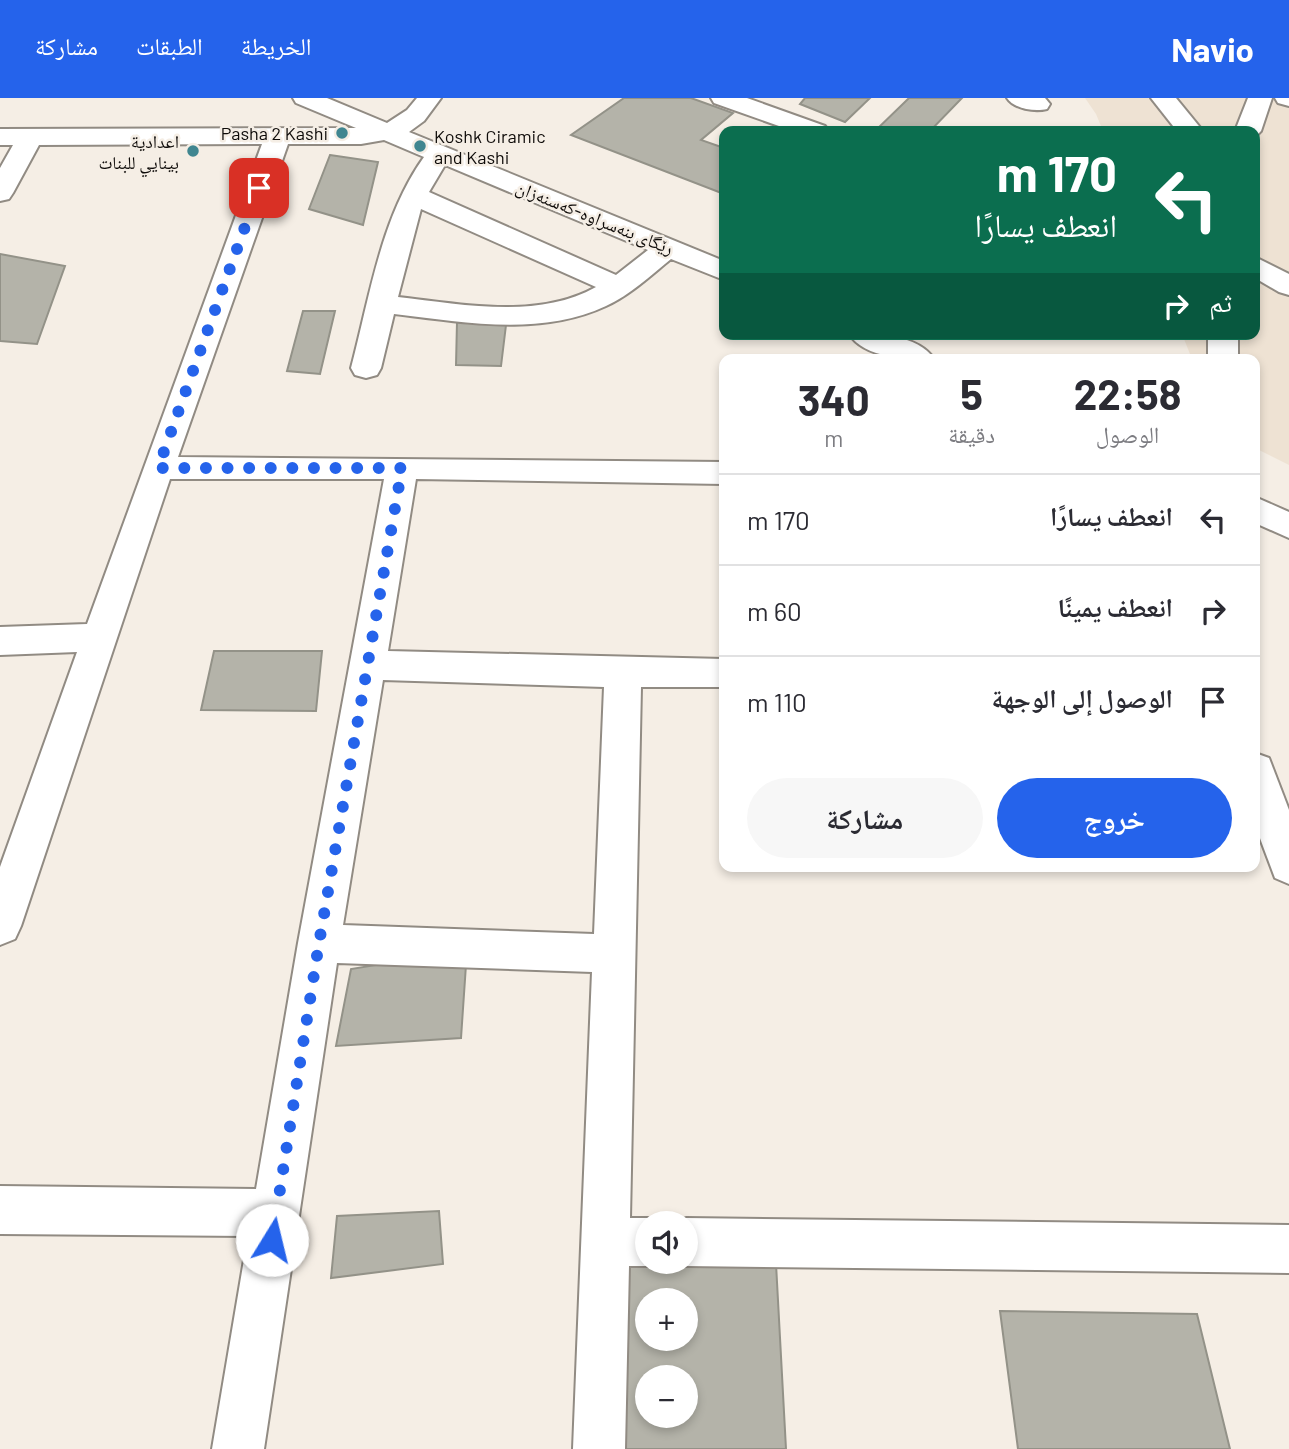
<!DOCTYPE html>
<html lang="ar">
<head>
<meta charset="utf-8">
<style>
	:root { --surface:#fff; --page:#f7f7f7; --text:#2b2b33; --muted:#7c7c81; --line:#e1e1e2; --accent:#2563eb }
	body { margin:0; font-family:Barlow,"Noto Naskh Arabic",sans-serif; background:var(--page); color:var(--text); direction:rtl; height:100vh; display:flex; flex-direction:column; font-size:26px; white-space:nowrap }
	* { box-sizing:border-box; margin:0 }
	p { font-size:23px; color:var(--muted) }
	.icon { flex:none; width:38px; height:38px; fill:none; stroke:currentColor; stroke-width:2; stroke-linecap:round; stroke-linejoin:round }
	.map { position:relative; flex:1; overflow:hidden; direction:ltr }
	.sheet { position:absolute; left:719px; top:256px; width:541px; height:518px; display:flex; flex-direction:column; background:var(--surface); border-radius:14px; box-shadow:0 4px 10px #0003; direction:rtl }
	.sheet>* { flex:none }
	.guide { position:absolute; left:719px; top:28px; width:541px; height:214px; border-radius:14px; box-shadow:0 4px 10px #0003; direction:rtl; background:#0b6e4f; color:#fff; overflow:hidden }
	.controls { position:absolute; left:635px; top:1113px; display:grid; gap:14px }
	.controls a { display:grid; place-items:center; width:63px; height:63px; border-radius:50%; background:var(--surface); box-shadow:0 4px 10px #0003; font-size:35px }
	.pin { position:absolute; display:grid; place-items:center; width:60px; height:60px; color:#fff; margin:-30px; border-radius:14px; box-shadow:0 4px 10px #0006 }
	.me { position:absolute; width:77px; margin:-38px; rotate:9deg; stroke-linejoin:round; filter:drop-shadow(0 0 5px #0008) }
	.turn { display:flex; align-items:center; gap:24px; height:147px; padding:0 28px; font-size:32px }
	.turn .icon { width:91px; height:91px; stroke-width:2.5 }
	.turn b { display:block; font-size:49px; line-height:60px }
	.then { display:flex; align-items:center; height:66px; padding:0 28px; background:#0003; gap:14px; font-size:26px }
	.eta { display:flex; justify-content:space-evenly; align-items:center; height:119px; text-align:center }
	.eta b { font-size:42px; font-weight:700; line-height:49px }
	.action { display:flex; gap:14px; margin-top:auto; padding:14px 28px }
	.action a { flex:1; height:80px; border-radius:42px; background:var(--accent); color:#fff; font-size:28px; font-weight:700; line-height:80px; text-align:center }
	.action a+a { background:var(--page); color:var(--text) }
	ul { padding:0; list-style:none }
	li { display:flex; align-items:center; gap:21px; height:91px; padding:0 28px; border-top:2px solid var(--line) }
	li div { flex:1 }
	li b { display:block; font-size:26px }
	li em { font-style:normal }
	header { display:flex; align-items:center; gap:42px; box-sizing:border-box; height:98px; padding:0 35px; background:var(--accent); color:#fff }
	header strong { font-size:33px }
	nav { display:flex; gap:38px; margin-inline-start:auto; font-size:24px }
	.map>svg:first-child { display:block }
	.built { fill:#eee2d3 }
	.building { fill:#b4b3a9; stroke:#939288; stroke-width:2; fill-rule:evenodd }
	.lines { fill:none; stroke-linecap:round; stroke-linejoin:round }
	.minor-casing { stroke:#918b83; stroke-width:4 }
	.minor { fill:#fff; fill-rule:evenodd }
	.route { stroke:#2563eb; stroke-width:12; stroke-dasharray:0 21.6 }
	.poi-dot { fill:#408690; stroke:#f5eee5; stroke-width:2.5 }
	.labels { text-anchor:middle; dominant-baseline:central; stroke-width:5; stroke-linejoin:round; paint-order:stroke }
	.far-poi-label { font-size:18px; fill:#0e0b09; stroke:#f5eee5; text-anchor:end }
	.far-street-label { font-size:18px; fill:#0e0b09; stroke:#f5eee5 }
</style>
</head>
<body>
<header>
<strong>Navio</strong>
<nav><a>الخريطة</a><a>الطبقات</a><a>مشاركة</a></nav>
</header>
<div class="map">
<svg width="1289" height="1351" viewBox="0 0 1289 1351">
	<rect width="100%" height="100%" fill="#f5eee5"/>
	<path class="built" d="M1085,0H1289V367L1255,350V261H1192L1182,236H1255V33H1103L1096,16Z"/>
	<g class="building">
		<path d="M624,0H691L733,15L701,42L724,50V96L571,37Z"/>
		<path d="M805,0H870L845,24L800,6Z"/>
		<path d="M909,0H962L930,33H875Z"/>
		<path d="M330,57L378,64L363,127L309,111Z"/>
		<path d="M0,156L65,168L37,246L0,243Z"/>
		<path d="M303,213H335L320,276L287,273Z"/>
		<path d="M457,224L506,227L501,268L456,267Z"/>
		<path d="M214,553H322L316,613L201,612Z"/>
		<path d="M467,852L461,940L336,948L351,871Z"/>
		<path d="M439,1113L443,1166L331,1180L337,1118Z"/>
		<path d="M624,1145L648,1164H686V1145L775,1147L786,1351H620ZM648,1202H686V1241H648ZM648,1279H686V1318H648Z"/>
		<path d="M1000,1213L1197,1216L1230,1351H1018Z"/>
	</g>
	<g class="lines">
		<g class="minor-casing">
			<g id="minor">
				<path d="M293,0H327L387,25L407,12L417,0H441L424,23L409,34L724,163V182L671,161C650,178 630,197 606,208C539,239 464,224 394,216L381,270L377,277L366,280L355,277L351,270C370,198 381,119 424,59L384,42L361,46H288L178,359L724,364V386L416,381L388,553L724,561V589H641L630,1120H648L661,1125H648V1164H658L648,1168H629L625,1351H573L592,874L337,865L264,1351H212L248,1138L0,1136V1088L256,1091L298,845L384,381H170L21,828L15,841L0,847V769L77,554L0,557V529L87,526L262,46L39,47L13,95L9,101L0,103V70L13,47H0V31L356,30L296,5ZM445,67L648,152L616,177L429,94ZM421,111L596,189C537,222 462,206 398,199ZM383,582L604,589L594,836L343,827Z"/>
				<path d="M711,0H747L825,28L829,33H793L714,5Z"/>
				<path d="M1007,0H1045L1050,6L1047,11C1035,14 1014,11 1007,0Z"/>
				<path d="M1151,0H1176L1203,33H1177Z"/>
				<path d="M1248,0H1272L1261,33L1255,39V33H1235Z"/>
				<path d="M1275,0H1289V8L1278,5Z"/>
				<path d="M1255,159L1289,176V197L1279,194L1255,180Z"/>
				<path d="M849,236C875,236 918,236 934,261C908,261 865,261 849,236Z"/>
				<rect x="1208" y="236" width="30" height="25"/>
				<path d="M1255,399L1289,414V440L1255,425Z"/>
				<path d="M1255,655L1269,660L1289,712V786L1275,780L1255,727Z"/>
				<path d="M686,1120L1289,1127V1175L686,1168L676,1164H686V1125H673Z"/>
			</g>
		</g>
		<use href="#minor" class="minor"/>
	</g>
	<g class="lines">
		<path class="route" d="M259,90L158,370H402L319,845L272,1142"/>
	</g>
	<g class="poi-dot">
		<circle cx="342" cy="35" r="7"/>
		<circle cx="420" cy="48" r="7"/>
		<circle cx="193" cy="53" r="7"/>
	</g>
	<g class="labels">
		<g class="far-poi-label">
			<text x="328" y="35">Pasha 2 Kashi</text>
			<text x="434" y="38" text-anchor="start">Koshk Ciramic<tspan x="434" dy="21">and Kashi</tspan></text>
			<text x="179" y="43">اعدادية<tspan x="179" dy="21">بينايي للبنات</tspan></text>
		</g>
		<g class="far-street-label">
			<text transform="translate(595 119) rotate(22)">رێگای بنەسراوە-کەسنەزان</text>
		</g>
	</g>
</svg>
<div class="controls">
<a><svg class="icon" aria-label="sound" viewBox="0 0 24 24"><path d="M4 9h4l5-4v14l-5-4H4zM17 9q2 3 0 6"/></svg></a>
<a>+</a>
<a>−</a>
</div>
<div class="pin" style="left:259px;top:90px;background:#d93025"><svg class="icon" aria-label="arrive" viewBox="0 0 24 24"><path d="M6 21V4h12l-3 4 3 4H6"/></svg></div>
<svg class="me" style="left:272px;top:1142px" viewBox="-20 -20 40 40"><circle r="19" fill="#fff"/><path d="M0-13L10 11 0 6-10 11z" fill="#2563eb"/></svg>
<div class="guide">
<div class="turn"><svg class="icon" aria-label="left" viewBox="0 0 24 24"><path d="M17 20v-9H6M10 6l-5 5 5 5"/></svg><div><b>170 m</b>انعطف يسارًا</div></div>
<div class="then">ثم<svg class="icon" aria-label="right" viewBox="0 0 24 24"><path d="M7 20v-9h11M14 6l5 5-5 5"/></svg></div>
</div>
<section class="sheet">
<div class="eta">
<div><b>22:58</b><p>الوصول</p></div>
<div><b>5</b><p>دقيقة</p></div>
<div><b>340</b><p>m</p></div>
</div>
<ul>
<li><svg class="icon" aria-label="left" viewBox="0 0 24 24"><path d="M17 20v-9H6M10 6l-5 5 5 5"/></svg><div><b>انعطف يسارًا</b></div><em>170 m</em></li>
<li><svg class="icon" aria-label="right" viewBox="0 0 24 24"><path d="M7 20v-9h11M14 6l5 5-5 5"/></svg><div><b>انعطف يمينًا</b></div><em>60 m</em></li>
<li><svg class="icon" aria-label="arrive" viewBox="0 0 24 24"><path d="M6 21V4h12l-3 4 3 4H6"/></svg><div><b>الوصول إلى الوجهة</b></div><em>110 m</em></li>
</ul>
<div class="action"><a>خروج</a><a>مشاركة</a></div>
</section>
</div>
</body>
</html>
